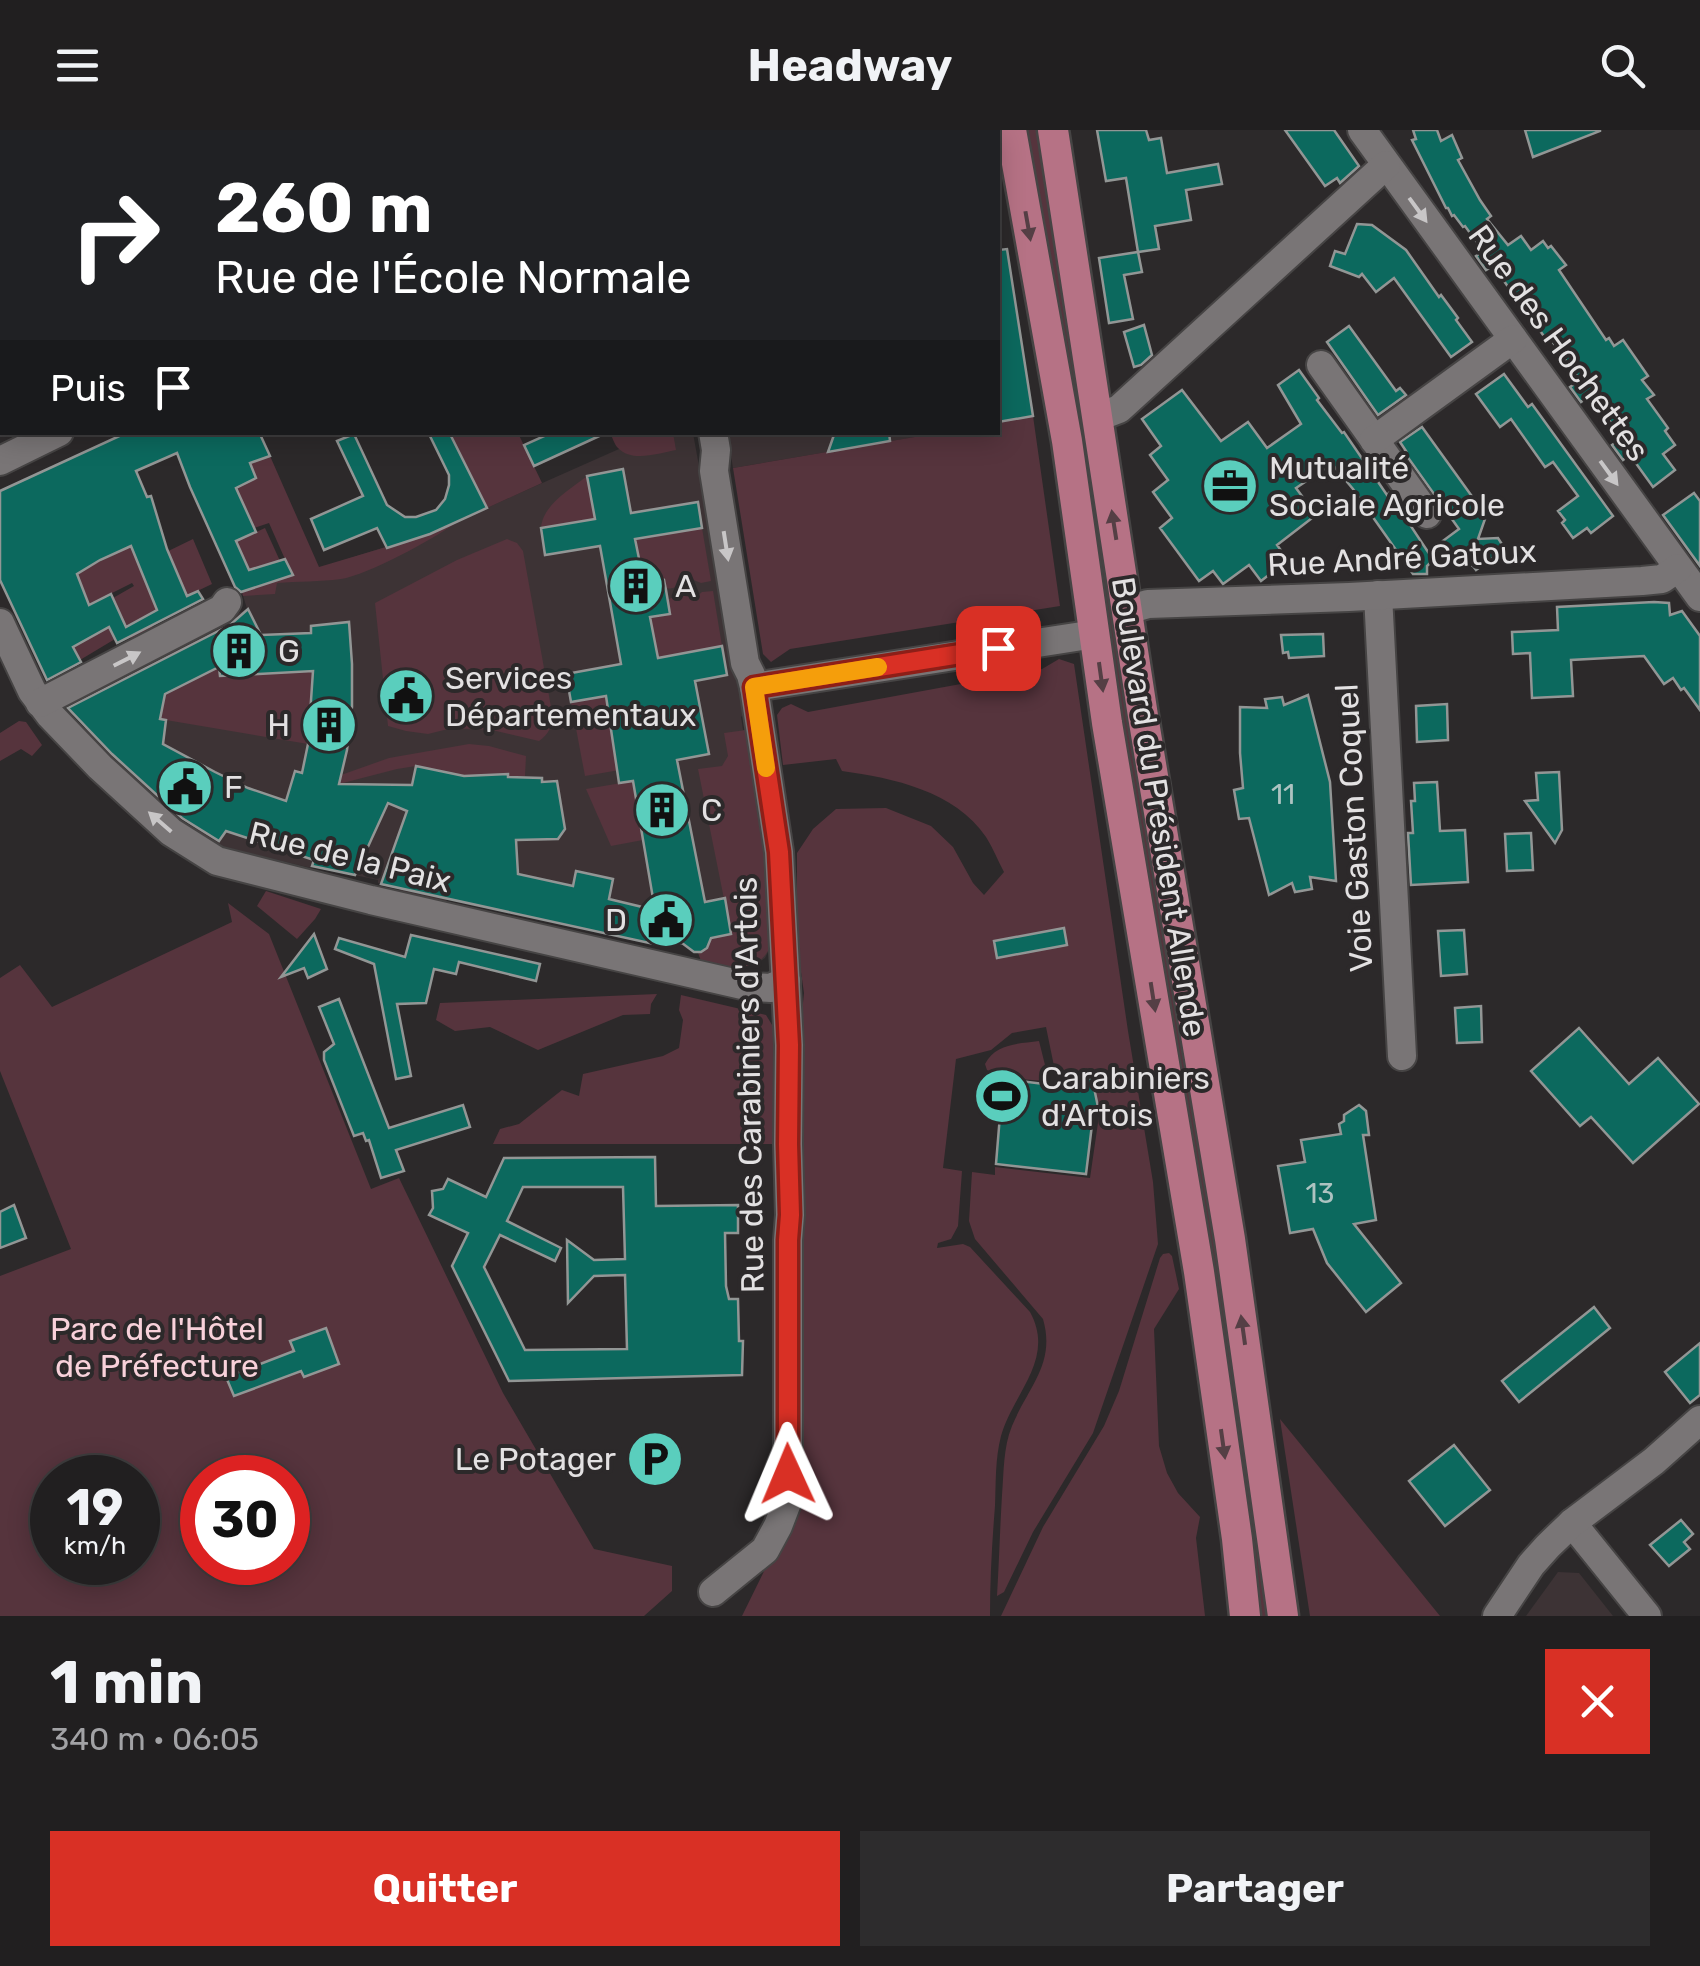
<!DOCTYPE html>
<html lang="fr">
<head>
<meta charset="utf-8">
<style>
	:root { --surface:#211f20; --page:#2d2c2d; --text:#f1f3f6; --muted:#a2a2a5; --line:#3e3d3e; --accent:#d93025 }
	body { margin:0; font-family:Rubik,sans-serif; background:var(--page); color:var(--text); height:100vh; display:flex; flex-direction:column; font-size:38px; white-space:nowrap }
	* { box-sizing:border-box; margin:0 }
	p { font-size:32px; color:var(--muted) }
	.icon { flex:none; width:55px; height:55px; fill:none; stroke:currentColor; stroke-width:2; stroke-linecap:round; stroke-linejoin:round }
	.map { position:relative; height:1486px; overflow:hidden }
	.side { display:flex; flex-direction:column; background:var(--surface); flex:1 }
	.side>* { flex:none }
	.top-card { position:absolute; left:0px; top:0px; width:1000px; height:305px; box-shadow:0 5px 25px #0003,0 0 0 2px var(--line); background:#202124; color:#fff; overflow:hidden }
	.speed { position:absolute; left:30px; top:1325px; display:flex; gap:20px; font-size:50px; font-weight:700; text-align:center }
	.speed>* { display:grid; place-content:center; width:130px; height:130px; border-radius:50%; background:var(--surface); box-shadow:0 5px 25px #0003,0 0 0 2px var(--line); line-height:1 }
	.speed small { font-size:25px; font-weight:400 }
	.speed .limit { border:15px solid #d22; background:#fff; color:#111 }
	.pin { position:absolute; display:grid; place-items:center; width:85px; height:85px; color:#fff; margin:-42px; border-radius:20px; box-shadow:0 5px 15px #0006 }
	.me { position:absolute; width:110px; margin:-55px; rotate:359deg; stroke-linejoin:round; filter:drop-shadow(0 0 8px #0008) }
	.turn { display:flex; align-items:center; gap:35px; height:210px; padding:0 50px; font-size:45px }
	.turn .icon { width:130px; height:130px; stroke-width:2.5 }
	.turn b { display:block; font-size:70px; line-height:85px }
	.then { display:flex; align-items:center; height:95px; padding:0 50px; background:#0003; gap:20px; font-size:38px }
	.round { display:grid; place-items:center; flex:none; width:105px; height:105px; border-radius:0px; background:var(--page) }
	.headline { display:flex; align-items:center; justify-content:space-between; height:170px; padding:0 50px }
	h1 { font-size:60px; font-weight:700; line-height:75px }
	.cta { display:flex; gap:20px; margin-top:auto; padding:20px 50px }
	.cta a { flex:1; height:115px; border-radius:0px; background:var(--accent); color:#fff; font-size:40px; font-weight:700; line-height:115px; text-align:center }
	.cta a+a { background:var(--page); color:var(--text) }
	header { display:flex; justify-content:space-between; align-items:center; height:130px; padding:0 50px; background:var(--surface); font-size:45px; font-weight:700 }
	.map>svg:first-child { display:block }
	.built { fill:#3d3335 }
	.green { fill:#56343d; fill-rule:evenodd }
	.building { fill:#0c695e; stroke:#929695; stroke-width:2.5; fill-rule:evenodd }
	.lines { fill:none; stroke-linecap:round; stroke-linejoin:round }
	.minor-casing { stroke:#464444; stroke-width:32 }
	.major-casing { stroke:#464444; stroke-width:35 }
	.minor { stroke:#797576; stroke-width:28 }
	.major { stroke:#b67285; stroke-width:30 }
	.oneway { fill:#c8c6c7 }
	.oneway2 { fill:#553f45 }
	.route-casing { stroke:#8d1f18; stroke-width:25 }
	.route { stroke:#d93025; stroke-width:18 }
	.slow { stroke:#f59e0b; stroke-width:18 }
	.labels { text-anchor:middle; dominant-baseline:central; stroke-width:8; stroke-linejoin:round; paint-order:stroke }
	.number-label { font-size:28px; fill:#adc3c1 }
	.street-label { font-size:32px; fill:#e3e1e2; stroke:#2c292a }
	.poi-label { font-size:32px; fill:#e3e1e2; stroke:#2c292a; text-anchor:start }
	.park-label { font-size:32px; fill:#f8d1da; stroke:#2c292a }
</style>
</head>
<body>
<header><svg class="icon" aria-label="menu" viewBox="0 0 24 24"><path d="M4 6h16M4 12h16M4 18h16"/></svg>Headway<svg class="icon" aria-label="search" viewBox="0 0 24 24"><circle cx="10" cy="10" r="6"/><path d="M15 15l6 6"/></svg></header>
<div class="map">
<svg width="1700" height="1486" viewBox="0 0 1700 1486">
	<rect width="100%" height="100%" fill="#2c292a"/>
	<g class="built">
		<path d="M727,302L939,303L733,338Z"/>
		<path d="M655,303H693L734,530L743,585L741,587L742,593L743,600H746L770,818L765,828L759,832L735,838L701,831L698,823L689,819L685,813L663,816L449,769L444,772L400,763L401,758L378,753V750L312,736L311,738L216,715L180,687L124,639L83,599L85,597L75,584L72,585L62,572L247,479L242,462L430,403Z"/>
		<path d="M1558,1442L1579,1443L1613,1486H1526Z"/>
	</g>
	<g class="green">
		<path d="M1025,0H1040L1220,1114L1269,1486H1254L1238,1341L1235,1273Z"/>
		<path d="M1033,286L1060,476L790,519L771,532L763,524L733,338L938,303L998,302V292Z"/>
		<path d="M449,303H518L542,353L487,378Z"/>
		<path d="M610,303H673L676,320C659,323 632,333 618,318C614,314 613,308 610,303Z"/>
		<path d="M256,324L259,330L270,326L319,437L430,404L456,393C433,409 368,445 341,449C320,452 298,451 277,453L275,464L243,466L242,462L292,445L269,393L254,398L230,345L247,328Z"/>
		<path d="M587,346L595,389L541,398C543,374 570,360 587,346Z"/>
		<path d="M265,398L280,431L249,440L236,411Z"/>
		<path d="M702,398L711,451L701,453L691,449C672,462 666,460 644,453L635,409Z"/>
		<path d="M193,409L212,454L187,466L176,439L164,444L165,464L153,470L156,480L148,485L154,500L133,512L118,480L115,509L80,530L73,517L89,508L113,468L134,456L132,453L90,474L82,456L59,429L77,443L131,416L140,438L156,427Z"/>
		<path d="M507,409L517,413L523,421L551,577C553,593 552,602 539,611L492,600L452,598L428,604L406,601L388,596L375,473L457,430Z"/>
		<path d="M713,461L722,516L658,528L650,487C665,470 671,462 695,468L702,462Z"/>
		<path d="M1059,529L1074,534L1128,901L1153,1052L1158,1114L1093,1303L1033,1402L1004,1462L997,1466C999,1432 1000,1399 1002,1365C1004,1342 1003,1318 1012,1296C1028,1257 1056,1234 1043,1189L975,1109L969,1091L972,1042L995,1045V1037L1090,1048L1100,979L1062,975L1046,897L1012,903L991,920L956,929L943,1038L962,1041L958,1096L951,1109L938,1113L937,1118L963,1114L970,1117L1030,1182C1056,1229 1013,1263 1001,1306C995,1329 996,1353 995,1376C992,1413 990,1449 990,1486H742L770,1429L801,1159L805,1080L800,902L804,863L797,814V723L813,699L836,679L886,678L931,696L953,717L973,753L984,765L1004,742C998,731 993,718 986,707C955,661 893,648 842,641L836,629L783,635L777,585L782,578L791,574L808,582L1042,539Z"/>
		<path d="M219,536L221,546L313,541L308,614L160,589L165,564Z"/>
		<path d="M618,564L631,638L585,646L571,572Z"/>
		<path d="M19,591L26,592L42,615L32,626L21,619L0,631V603Z"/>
		<path d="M746,600L767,720L770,817C757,846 726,836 701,831L698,822L707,818L709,808L731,804L698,639L722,636L728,626L724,603Z"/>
		<path d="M469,614L489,616L526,626L525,646H458L416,636L397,639L339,654L341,645L389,628Z"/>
		<path d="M633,651L643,710L611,716L586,659Z"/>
		<path d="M266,761L321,779L315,789L297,809L257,776Z"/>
		<path d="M228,773L269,804L371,1059L399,1048L503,1263L594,1419L672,1436V1461L644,1486H0V1146L71,1119L0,941V848L20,835L52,877L232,792ZM52,1348H138V1432H52ZM202,1348H288V1432H202Z"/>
		<path d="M657,864L651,874L650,884L623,885L538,920L490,897L455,901L436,890L440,873Z"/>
		<path d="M681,865L766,885L774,898L776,1014H493L500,999L519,994L562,960L579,966L583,944L663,926L679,918L683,890L679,880Z"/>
		<path d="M1039,911L1047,943L1045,951L1006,948L987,940L985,934C996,913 1018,914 1039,911Z"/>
		<path d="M1169,1123L1172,1126L1179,1159L1154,1199L1159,1316L1167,1343L1178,1363L1200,1387L1196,1408L1205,1486H1001L1043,1397L1104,1296L1119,1261L1160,1128L1163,1124Z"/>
		<path d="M1280,1289L1440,1486H1310Z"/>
	</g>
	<g class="building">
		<path d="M1097,0H1146L1149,10L1161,8L1167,43L1218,34L1222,54L1186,60L1191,90L1155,96L1159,119L1138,122L1126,48L1106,51Z"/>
		<path d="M1285,0H1334L1359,36L1340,53L1337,48L1325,56Z"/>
		<path d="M1413,0H1437L1441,11L1452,5L1462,28L1458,30L1480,70L1491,86L1487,89L1508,115L1521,106L1531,120L1543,111L1548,118L1551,116L1566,135L1559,140L1606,210L1609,208L1614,216L1623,210L1648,246L1642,250L1654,265L1647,269L1668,298L1665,301L1675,315L1663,324L1675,340L1653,357L1630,325L1623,330L1612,315L1622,308L1591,265L1581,272L1570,257L1580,250L1549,207L1546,209L1493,136L1486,140L1476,126L1483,121L1465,96L1463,97L1454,85L1452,86L1448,78H1446L1412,10L1416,9Z"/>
		<path d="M1525,0H1600V1L1533,27Z"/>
		<path d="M1357,94L1372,95L1406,120L1439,167L1441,165L1458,188L1456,190L1472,212L1451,227L1394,148L1376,162L1362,144L1359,147L1330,136L1335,121L1345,124Z"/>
		<path d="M1007,119L1033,286L998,292V120Z"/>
		<path d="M1138,122L1142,142L1124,145L1133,189L1109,193L1099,128Z"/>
		<path d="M1144,195L1152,225L1141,235L1134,237L1124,202Z"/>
		<path d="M1349,196L1396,261L1400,258L1406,265L1378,285L1327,212Z"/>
		<path d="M1299,240L1319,268L1317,270L1342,303L1344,302L1387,365L1389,363L1428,422L1459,399L1404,322L1406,321L1400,312L1422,297L1476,372L1473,374L1485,389L1478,409L1498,408L1505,419L1476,440L1473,436L1467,435V430L1430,425L1433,430L1427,436V444H1413L1353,359L1332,334L1296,358L1316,385L1277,415L1288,430L1261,451L1249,435L1223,454L1213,441L1199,451L1160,398L1172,388L1153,362L1168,350L1150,325L1161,316L1142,289L1182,260L1221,311L1248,292L1267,318L1301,294L1278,255Z"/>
		<path d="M1504,244L1528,277L1532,274L1613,386L1591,403L1587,398L1573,408L1562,393L1565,390L1558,381L1578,366L1553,332L1545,337L1511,289L1500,297L1476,264Z"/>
		<path d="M128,302H259L270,326L250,333L256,348L236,358L256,402L236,411L249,440L285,429L293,445L241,462L235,457L190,357L177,323L136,341L147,367L151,366L167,419L187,466L198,461L203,469L117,513L109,497L73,517L81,532L47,550L0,450V361ZM131,416L157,480L126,497L111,464L89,475L77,444L100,430Z"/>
		<path d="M428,302H449L487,378L430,404L387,418L377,398L324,420L311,389L363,366L337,311L354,304L387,375L405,387H416L436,380L445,369L449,355V345Z"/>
		<path d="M553,302H608L534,336L524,315Z"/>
		<path d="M835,302H889L890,311L828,322Z"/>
		<path d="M623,339L631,383L698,372L702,398L635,409L644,453L664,450L666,460L670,484L650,487L658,528L722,516L727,545L695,551L709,624L677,630L705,772L725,768L731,804L711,808L707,818L701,822H694L682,813L663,816L381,754L407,681L388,673L355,745L312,736L314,730L226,701L219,711L182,688L112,624L68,578L230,495L248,479L261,505L311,503V496L349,492L352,534V577L347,620L339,654L412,655L416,636L464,646L508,644V647L542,648V652L557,651L565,699L558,709L516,710L518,744L573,756L576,741L613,749L609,769L655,780L633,651L619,653L606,566L571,572L566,544L621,534L600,416L545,425L541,398L595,389L587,346ZM219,537L220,546L313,541L308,614L302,643L295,641L286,671L248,658L215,642L163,614L166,590L160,589L165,564Z"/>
		<path d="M1694,363L1700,371V436L1663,385Z"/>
		<path d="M1654,472L1669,473L1670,485L1682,481L1700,506V580L1684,558L1681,560L1673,548L1664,554L1644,526L1571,530L1573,566L1532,568L1530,523L1513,524L1512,502L1558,500L1557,477Z"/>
		<path d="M1323,504L1324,526L1289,528L1288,522L1283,523L1281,505Z"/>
		<path d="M1308,565L1330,652L1336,751L1310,747L1312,759L1295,762L1292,753L1269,765L1249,688L1239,689L1234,660L1243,658L1240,623V577L1267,578L1265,569L1282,567L1284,575Z"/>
		<path d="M1447,574L1448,610L1417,612L1416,576Z"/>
		<path d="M1559,642L1562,700L1555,713L1525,671L1538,670L1536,643Z"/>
		<path d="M1437,652L1440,701L1465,700L1468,752L1411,755L1408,703H1413L1411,671H1415L1414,653Z"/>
		<path d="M1531,703L1533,740L1507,741L1505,704Z"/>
		<path d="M1064,798L1067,815L997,828L994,811Z"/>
		<path d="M1464,800L1467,844L1441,846L1438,801Z"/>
		<path d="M314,804L327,839L308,848L304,838L281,847Z"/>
		<path d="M411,805L540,834L536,851L459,832L456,844L434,839L426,873L397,874L411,946L396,949L374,834L335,819L339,808L405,827Z"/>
		<path d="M339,869L389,998L463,975L470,997L396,1020L404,1041L381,1048L369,1010L366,1011L363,1003L354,1006L324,930V922L334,914L319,877Z"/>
		<path d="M1481,876L1482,912L1457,913L1455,878Z"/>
		<path d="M1579,898L1629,954L1658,928L1699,974L1633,1033L1591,987L1580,996L1531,941Z"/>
		<path d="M1092,948L1098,977L1094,978L1086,1044L996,1034L1003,949L1052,955Z"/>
		<path d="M1359,975L1366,981L1369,1005H1363L1376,1090L1354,1094L1401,1153L1366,1182L1327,1133L1313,1099L1290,1103L1278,1036L1305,1032L1301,1010L1341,1004L1339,994L1344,991V985Z"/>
		<path d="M655,1027L656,1076L738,1075V1103H725L726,1156L729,1169H738L739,1211H743L742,1245L509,1251L452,1136L468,1103L429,1085L433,1078L432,1061L443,1059L448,1049L486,1067L504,1028ZM523,1057H623L625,1129L594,1130L567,1110L568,1173L594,1146L625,1145L627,1219L525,1220L484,1137L500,1105L555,1131L561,1118L507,1091Z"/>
		<path d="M14,1075L26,1108L0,1118V1082Z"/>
		<path d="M1594,1177L1610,1198L1519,1272L1502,1251Z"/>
		<path d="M326,1198L339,1234L304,1247L301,1241L234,1266L226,1247L294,1221L290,1211Z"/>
		<path d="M1700,1213V1265L1690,1273L1665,1242Z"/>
		<path d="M1454,1315L1490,1360L1445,1396L1409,1351Z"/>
		<path d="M1681,1390L1693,1404L1684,1412L1690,1419L1669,1436L1650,1415Z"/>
	</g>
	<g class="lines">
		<g class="minor-casing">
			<g id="minor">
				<path d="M118,0L120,2"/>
				<path d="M1362,0L1700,467"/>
				<path d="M837,2L844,0"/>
				<path d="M1321,235L1427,384"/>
				<path d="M1098,287L1119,279L1386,35"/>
				<path d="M1374,310L1513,209"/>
				<path d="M0,331L59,302"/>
				<path d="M1378,465L1402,926"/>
				<path d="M1127,480L1148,474L1349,467L1642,451L1662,449L1678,438"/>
				<path d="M0,493L32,561L50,585L100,637L171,702L217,731L371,770L751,857L771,858L786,851"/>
				<path d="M754,557L1095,504"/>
				<path d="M40,573L222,479L227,472"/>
				<path d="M1572,1393L1647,1486"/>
				<path d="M713,1462L765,1420L778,1396L788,1370V1110L790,1085L788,1014L789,915L779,722L754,557L751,545L745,533L714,341L716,320L713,302"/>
				<path d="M1497,1486L1531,1435L1548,1416L1572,1393L1654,1331L1700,1290"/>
			</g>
		</g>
		<g class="major-casing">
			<g id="major">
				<path d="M1011,0L1067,311L1107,593L1199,1142L1237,1409L1245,1486"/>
				<path d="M1053,0L1143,586L1230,1109L1283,1486"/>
			</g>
		</g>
		<use href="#minor" class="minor"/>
		<use href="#major" class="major"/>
	</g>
	<defs><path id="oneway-solid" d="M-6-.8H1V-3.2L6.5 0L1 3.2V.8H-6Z" transform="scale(2.5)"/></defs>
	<g class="oneway">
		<use href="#oneway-solid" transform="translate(1418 80) rotate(54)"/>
		<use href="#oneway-solid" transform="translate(1609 343) rotate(54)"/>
		<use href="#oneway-solid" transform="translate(726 416) rotate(81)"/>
		<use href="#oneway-solid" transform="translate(127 529) rotate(-27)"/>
		<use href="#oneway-solid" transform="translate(160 692) rotate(-139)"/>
	</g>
	<g class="oneway2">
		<use href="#oneway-solid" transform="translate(1028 96) rotate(80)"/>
		<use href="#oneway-solid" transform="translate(1114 395) rotate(-99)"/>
		<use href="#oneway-solid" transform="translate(1101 547) rotate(82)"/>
		<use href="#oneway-solid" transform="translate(1153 867) rotate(81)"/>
		<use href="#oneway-solid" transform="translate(1243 1200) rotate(-98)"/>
		<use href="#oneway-solid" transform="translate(1223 1314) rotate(82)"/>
	</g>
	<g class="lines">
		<g class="route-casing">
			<path id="route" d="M788,1344V1110L790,1085L788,1014L789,915L779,722L754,557L998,518"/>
		</g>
		<use href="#route" class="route"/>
		<path class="slow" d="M766,638L754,557L878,537"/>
	</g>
	<defs>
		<g id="office-disc" transform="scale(2.875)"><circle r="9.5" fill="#5acebd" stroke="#2c292a"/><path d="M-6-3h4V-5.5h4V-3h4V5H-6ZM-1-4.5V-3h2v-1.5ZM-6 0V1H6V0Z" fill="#111"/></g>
		<g id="building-disc" transform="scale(2.875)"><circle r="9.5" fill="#5acebd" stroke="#2c292a"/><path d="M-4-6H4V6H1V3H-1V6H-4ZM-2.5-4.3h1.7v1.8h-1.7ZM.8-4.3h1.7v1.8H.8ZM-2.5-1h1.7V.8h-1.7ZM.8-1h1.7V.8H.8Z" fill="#111"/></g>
		<g id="civic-disc" transform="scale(2.875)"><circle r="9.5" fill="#5acebd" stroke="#2c292a"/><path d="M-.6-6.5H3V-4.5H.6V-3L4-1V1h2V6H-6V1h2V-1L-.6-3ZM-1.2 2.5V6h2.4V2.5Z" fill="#111"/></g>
		<g id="stadium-disc" transform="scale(2.875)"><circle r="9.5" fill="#5acebd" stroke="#2c292a"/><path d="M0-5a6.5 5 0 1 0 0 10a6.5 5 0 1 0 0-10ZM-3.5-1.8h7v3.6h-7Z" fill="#111"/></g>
		<g id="parking-disc" transform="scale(2.875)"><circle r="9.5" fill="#5acebd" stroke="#2c292a"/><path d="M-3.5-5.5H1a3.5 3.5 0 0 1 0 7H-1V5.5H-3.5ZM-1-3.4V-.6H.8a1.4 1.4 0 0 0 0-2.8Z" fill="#111"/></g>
	</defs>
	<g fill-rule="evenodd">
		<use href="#office-disc" x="1230" y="356"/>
		<use href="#building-disc" x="636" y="456"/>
		<use href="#building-disc" x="239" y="521"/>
		<use href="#civic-disc" x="406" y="566"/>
		<use href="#building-disc" x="329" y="595"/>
		<use href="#civic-disc" x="185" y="657"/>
		<use href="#building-disc" x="662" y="680"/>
		<use href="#civic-disc" x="666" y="790"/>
		<use href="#stadium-disc" x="1002" y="966"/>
		<use href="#parking-disc" x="655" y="1329"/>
	</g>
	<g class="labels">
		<g class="number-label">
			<text x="1283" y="664">11</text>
			<text x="1320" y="1063">13</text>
		</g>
		<g class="street-label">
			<text transform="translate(1559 213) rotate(54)">Rue des Hochettes</text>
			<text transform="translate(1402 428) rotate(-3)">Rue André Gatoux</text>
			<text transform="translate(1159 677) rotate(81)">Boulevard du Président Allende</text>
			<text transform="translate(1354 698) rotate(-93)">Voie Gaston Coquel</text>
			<text transform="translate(350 727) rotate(14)">Rue de la Paix</text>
			<text transform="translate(749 955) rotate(-91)">Rue des Carabiniers d'Artois</text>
		</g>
		<g class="poi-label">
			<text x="1269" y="338">Mutualité<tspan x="1269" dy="37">Sociale Agricole</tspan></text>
			<text x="675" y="456">A</text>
			<text x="278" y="521">G</text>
			<text x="445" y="548">Services<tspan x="445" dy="37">Départementaux</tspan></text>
			<text x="290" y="595" text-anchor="end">H</text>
			<text x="224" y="657">F</text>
			<text x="701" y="680">C</text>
			<text x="627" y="790" text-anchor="end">D</text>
			<text x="1041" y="948">Carabiniers<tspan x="1041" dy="37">d'Artois</tspan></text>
			<text x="616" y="1329" text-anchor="end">Le Potager</text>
		</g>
		<g class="park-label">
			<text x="157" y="1199">Parc de l'Hôtel<tspan x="157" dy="37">de Préfecture</tspan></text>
		</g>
	</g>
</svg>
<div class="speed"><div>19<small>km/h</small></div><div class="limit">30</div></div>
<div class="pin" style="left:998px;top:518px;background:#d93025"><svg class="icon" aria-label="arrive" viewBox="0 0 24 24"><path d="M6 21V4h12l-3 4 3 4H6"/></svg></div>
<svg class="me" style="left:788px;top:1344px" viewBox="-20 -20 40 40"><path d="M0-17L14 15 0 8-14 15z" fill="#d93025" stroke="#fff" stroke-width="4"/></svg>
<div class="top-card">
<div class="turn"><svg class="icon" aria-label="right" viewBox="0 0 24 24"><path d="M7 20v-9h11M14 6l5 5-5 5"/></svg><div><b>260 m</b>Rue de l'École Normale</div></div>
<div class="then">Puis<svg class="icon" aria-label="arrive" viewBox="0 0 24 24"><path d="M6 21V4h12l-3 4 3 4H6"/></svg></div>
</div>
</div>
<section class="side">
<div class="headline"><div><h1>1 min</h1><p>340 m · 06:05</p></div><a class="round" style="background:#d93025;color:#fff"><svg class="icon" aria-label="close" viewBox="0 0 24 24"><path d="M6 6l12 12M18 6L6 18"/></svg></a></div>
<div class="cta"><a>Quitter</a><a>Partager</a></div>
</section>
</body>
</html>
